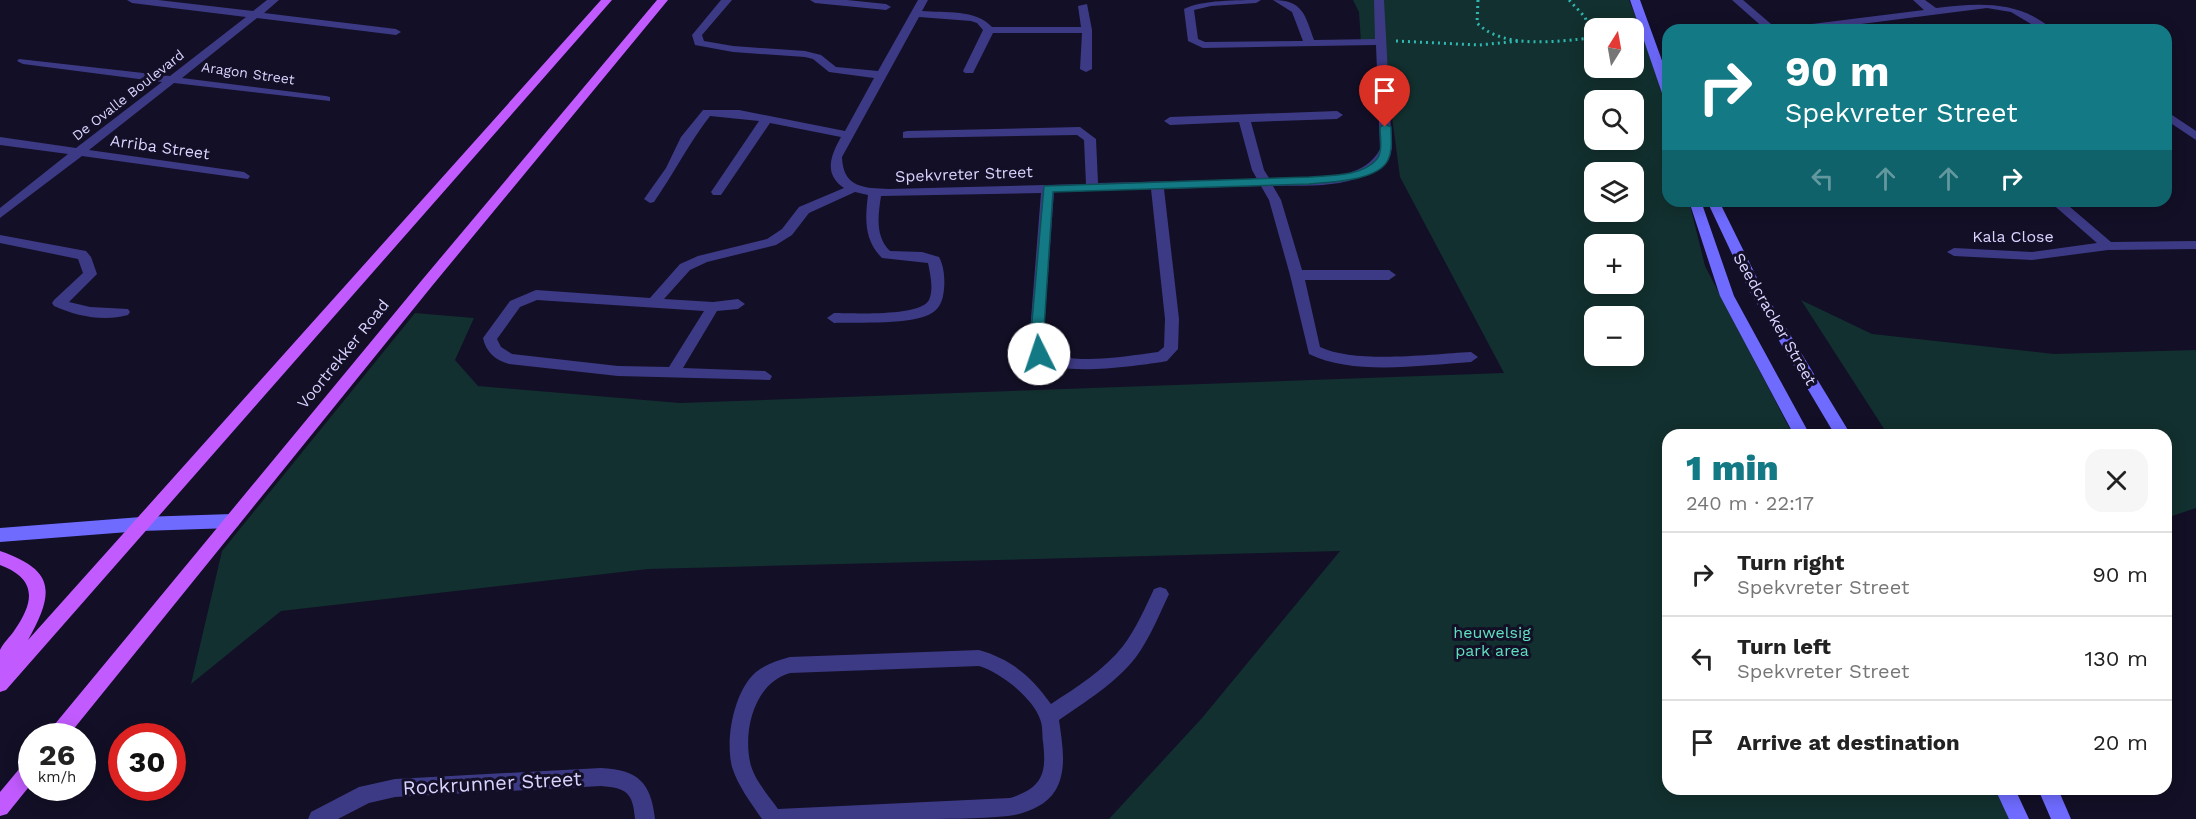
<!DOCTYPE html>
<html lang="en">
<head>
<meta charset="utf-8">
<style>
	:root { --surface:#fff; --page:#f6f6f6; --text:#222; --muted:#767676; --line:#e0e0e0; --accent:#137a85 }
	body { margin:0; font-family:"Work Sans",sans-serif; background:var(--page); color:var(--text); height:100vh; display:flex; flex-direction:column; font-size:22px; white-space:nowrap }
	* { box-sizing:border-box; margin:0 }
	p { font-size:20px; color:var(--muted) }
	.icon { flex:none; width:33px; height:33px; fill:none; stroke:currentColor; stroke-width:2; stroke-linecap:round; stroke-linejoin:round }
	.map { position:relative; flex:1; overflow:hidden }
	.sheet { position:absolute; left:1662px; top:429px; width:510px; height:366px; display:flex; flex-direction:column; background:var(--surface); border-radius:18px; box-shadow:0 3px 15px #0003 }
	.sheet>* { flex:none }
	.banner { position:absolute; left:1662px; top:24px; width:510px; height:183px; border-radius:18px; box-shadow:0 3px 15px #0003; background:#137a85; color:#fff; overflow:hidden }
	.needle { width:39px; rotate:11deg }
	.buttons { position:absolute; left:1584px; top:18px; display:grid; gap:12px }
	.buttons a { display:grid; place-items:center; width:60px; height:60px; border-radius:12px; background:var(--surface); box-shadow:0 3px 15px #0003; font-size:30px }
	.speed { position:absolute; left:18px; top:723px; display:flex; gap:12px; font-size:30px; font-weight:700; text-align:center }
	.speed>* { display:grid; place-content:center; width:78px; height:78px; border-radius:50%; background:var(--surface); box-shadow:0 3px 15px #0003; line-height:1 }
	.speed small { font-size:15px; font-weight:400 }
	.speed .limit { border:9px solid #d22; background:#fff; color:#111 }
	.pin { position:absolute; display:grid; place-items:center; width:51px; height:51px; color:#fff; margin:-62px -26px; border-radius:50% 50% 50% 0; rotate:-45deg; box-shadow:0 0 6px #0007 }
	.pin .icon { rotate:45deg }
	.me { position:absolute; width:66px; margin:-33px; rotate:356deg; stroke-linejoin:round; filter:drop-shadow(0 0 4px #0008) }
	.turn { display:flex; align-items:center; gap:21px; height:126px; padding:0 24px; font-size:27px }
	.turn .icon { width:78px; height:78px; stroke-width:2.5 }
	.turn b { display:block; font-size:42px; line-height:51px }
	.lanes { display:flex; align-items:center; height:57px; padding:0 24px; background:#0003; justify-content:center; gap:30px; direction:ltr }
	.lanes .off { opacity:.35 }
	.round { display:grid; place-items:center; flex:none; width:63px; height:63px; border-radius:18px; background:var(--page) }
	.overview { display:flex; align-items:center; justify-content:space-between; height:102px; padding:0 24px }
	h1 { font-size:36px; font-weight:800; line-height:45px; color:var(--accent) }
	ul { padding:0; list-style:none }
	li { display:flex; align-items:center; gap:18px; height:84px; padding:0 24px; border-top:2px solid var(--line) }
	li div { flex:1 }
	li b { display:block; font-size:22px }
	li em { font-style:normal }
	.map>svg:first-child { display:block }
	.green { fill:#12302f; fill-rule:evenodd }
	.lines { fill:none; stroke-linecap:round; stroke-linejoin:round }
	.path { stroke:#2fb8b0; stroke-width:3; stroke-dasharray:2 4; stroke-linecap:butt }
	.street { fill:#3d3a85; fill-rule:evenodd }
	.secondary { fill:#6f6bff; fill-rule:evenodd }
	.primary { fill:#c25bff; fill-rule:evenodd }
	.route { fill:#137a85; stroke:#0c4f56; stroke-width:1.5 }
	.labels { text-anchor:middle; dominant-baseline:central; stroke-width:6; stroke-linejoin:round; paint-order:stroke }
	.far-street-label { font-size:14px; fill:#d9d4ff; stroke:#130f26 }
	.street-label { font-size:16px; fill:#d9d4ff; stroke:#130f26 }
	.park-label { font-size:16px; fill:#5fe0c0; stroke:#130f26 }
	.near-street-label { font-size:20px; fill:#d9d4ff; stroke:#130f26 }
</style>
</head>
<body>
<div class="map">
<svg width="2196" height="819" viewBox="0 0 2196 819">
	<rect width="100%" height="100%" fill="#130f26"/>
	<g class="green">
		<path d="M1353,0H1629L1668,97V201H1689L1705,266L1793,435H1668V789H2000L2016,819H1109L1202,718L1340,551L648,569L281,611L191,684L222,551L415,313L474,318L455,360L478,386L680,403L1504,373L1400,177L1382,42L1361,43L1359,12ZM1594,28H1634V68H1594ZM1594,100H1634V140H1594ZM1594,172H1634V212H1594ZM1594,244H1634V284H1594ZM1594,316H1634V356H1594Z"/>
		<path d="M1801,300L1872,334L2054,354L2196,350V508L2166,518V435H1888Z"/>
	</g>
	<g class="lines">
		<g class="path">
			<path d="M1478,0L1477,23C1504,50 1557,41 1592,38L1585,17L1569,0"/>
			<path d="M1396,41L1479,45L1520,41"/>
		</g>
		<g class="street">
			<path d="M127,0H158L253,11L267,0H279L264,13L396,29L401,32L396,35L257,18L182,78L326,96L330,97V101L174,83L89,150L244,172L250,176L248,179L82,156L0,218V208L68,154L0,145V137L76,148L162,82L23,64L17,61L19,59L170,76L246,17L132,3Z"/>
			<path d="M721,0H732L702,35L704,41L733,46L805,51L821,55L836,67L878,71L918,0H928L922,11C945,13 976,9 992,27H1081L1078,6L1087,4L1092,30V69L1086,72L1080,69L1082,33H993L973,73H965L963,71L983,30L977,23L971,21L919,17L842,157C843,188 864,188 889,189L1086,184L1084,140L1077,135L903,138V132L907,131L1080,127L1096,139L1098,183L1257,179L1252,170L1239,122L1170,125L1164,121L1170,117L1337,111L1343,115L1337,119L1251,122L1264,170L1269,178C1303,177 1362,185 1380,149L1376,45L1203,48L1188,41L1184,9C1201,0 1239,0 1261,0L1256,3L1211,6L1194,10L1198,39L1205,42L1303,41L1292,12L1273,0C1303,0 1305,15 1314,40L1375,39L1374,0H1384L1392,149C1371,191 1313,185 1273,186L1281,200L1302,270H1389L1396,275L1389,280H1305L1320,347C1355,364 1432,354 1471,352L1478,357L1471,362C1423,365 1353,376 1309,354L1290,275L1269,200L1261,186L1164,189L1179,319L1178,349L1167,361L1162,362C1133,366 1062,377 1038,360C1033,356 1031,350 1029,344L1041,193L881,196C878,216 875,236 890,251L922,252L939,257C944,266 945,279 944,289C943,299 941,307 932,313C915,325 856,322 834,323L827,318L834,313C853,313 920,317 929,300C934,289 930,273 928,263L882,258C864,240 865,219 868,195L855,192L809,213L792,235L776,245L707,262L690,270L664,299L713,302L738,299L745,304L738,309L717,311L683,368L765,371L772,376L770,380L618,376L509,364C495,360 486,352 483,338L510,301L536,290L650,298L680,264L698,256L767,239L782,229L799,207L844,188C823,174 831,155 841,137L770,123L721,195H713L711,192L759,121L710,116C689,143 674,173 654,202L650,203L644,199L666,168L681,137L703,110H739L845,131L874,78L829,72L813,59L805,57L733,52L695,45L692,35ZM1151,189L1165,319L1164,347L1158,352C1127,356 1078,365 1049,353L1043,344L1054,192ZM537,300L704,311L669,367L618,366L512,354L501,347L497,339L520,307Z"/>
			<path d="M810,0H847L886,4L891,7L886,10L815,3Z"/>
			<path d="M1732,0H1743L1778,30H1766Z"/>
			<path d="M1913,0H1925L1936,8C1979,3 2019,0 2053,30H2041L2011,12L1987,8L1814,30H1783L1788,27L1924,10Z"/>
			<path d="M2166,111L2196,131V140L2166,120Z"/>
			<path d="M2049,201H2063L2111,242L2196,241V249L2108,250L2032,260L1954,256L1947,252L1954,248L2032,252L2097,243Z"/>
			<path d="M0,235L86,251L91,257L97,274L69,302L90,307L128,309L130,312L128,315C104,322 76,316 54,306L52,303L54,300L83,273L78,259L0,243Z"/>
			<path d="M1160,587L1166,589L1169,594C1159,615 1150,638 1136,657C1115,684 1086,701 1059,720C1062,743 1068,770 1055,791C1046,806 1025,814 1008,816C977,819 944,819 912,819C862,819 812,819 762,819C751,803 738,786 732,767C725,739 734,691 756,672C766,664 779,660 790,657L979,650C1011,659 1032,677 1051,704C1077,687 1104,670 1123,646C1136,629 1145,608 1154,589ZM979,666C1000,672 1033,698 1040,719C1043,726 1042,735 1043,742C1047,774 1042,788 1010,798L778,809C769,796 756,782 751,766C742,732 754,683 790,673Z"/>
			<path d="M601,768C638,770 651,782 655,819H635C633,793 627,788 601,786L395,797L369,803L338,819H308L311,812L359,787L395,779Z"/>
		</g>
		<g class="secondary">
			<path d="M1630,0H1640L1668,77V96L1662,93Z"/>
			<path d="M1689,201H1701L1734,296L1810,435H1794L1720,296Z"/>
			<path d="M1707,201H1719L1763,290L1851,435H1835L1749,290Z"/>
			<path d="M232,514L238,516L240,521L238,526L232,528L141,531L0,542V528L141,517Z"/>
			<path d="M1995,789H2015L2029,819H2009Z"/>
			<path d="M2038,789H2058L2071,819H2051Z"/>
		</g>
		<g class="primary">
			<path d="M601,0H612L6,690L0,692C0,682 0,658 0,650C3,643 10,637 14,631C35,601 37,579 0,565V551C55,570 55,592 28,640Z"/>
			<path d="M657,0H668L432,286L68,736H48L50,730L422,280Z"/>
			<path d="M32,759V783L7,814L0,816V792L25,762Z"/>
		</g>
	</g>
	<path class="route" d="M1385,124L1391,127C1391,138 1393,150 1388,160C1378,181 1330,182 1309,184L1053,192L1043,344L1046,354L1044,357H1035L1030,344L1044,186L1309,177C1329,175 1362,177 1377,159C1383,151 1380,137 1380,127Z"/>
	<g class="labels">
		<g class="far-street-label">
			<text transform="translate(248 73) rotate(8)">Aragon Street</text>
			<text transform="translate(128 95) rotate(-38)">De Ovalle Boulevard</text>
		</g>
		<g class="street-label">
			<text transform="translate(160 147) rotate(8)">Arriba Street</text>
			<text transform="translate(964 174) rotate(-2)">Spekvreter Street</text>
			<text x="2013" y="236">Kala Close</text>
			<text transform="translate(1775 319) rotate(60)">Seedcracker Street</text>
			<text transform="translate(343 354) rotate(-51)">Voortrekker Road</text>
		</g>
		<g class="park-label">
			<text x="1492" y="632">heuwelsig<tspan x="1492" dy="18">park area</tspan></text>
		</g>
		<g class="near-street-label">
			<text transform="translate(492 783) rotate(-3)">Rockrunner Street</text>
		</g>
	</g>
</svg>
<div class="buttons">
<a><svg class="needle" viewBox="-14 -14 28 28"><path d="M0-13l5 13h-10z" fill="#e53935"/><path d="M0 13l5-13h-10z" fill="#767676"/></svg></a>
<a><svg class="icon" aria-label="search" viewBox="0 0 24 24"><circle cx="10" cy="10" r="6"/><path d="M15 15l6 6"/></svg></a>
<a><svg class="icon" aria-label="layers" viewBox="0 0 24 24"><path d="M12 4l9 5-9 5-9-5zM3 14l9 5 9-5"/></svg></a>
<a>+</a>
<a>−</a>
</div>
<div class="speed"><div>26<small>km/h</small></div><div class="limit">30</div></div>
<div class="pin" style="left:1385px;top:127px;background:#d93025"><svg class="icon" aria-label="arrive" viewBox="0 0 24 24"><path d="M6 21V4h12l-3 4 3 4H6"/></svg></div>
<svg class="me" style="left:1039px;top:354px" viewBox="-20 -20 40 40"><circle r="19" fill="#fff"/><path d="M0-13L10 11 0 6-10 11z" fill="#137a85"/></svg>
<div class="banner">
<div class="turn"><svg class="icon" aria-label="right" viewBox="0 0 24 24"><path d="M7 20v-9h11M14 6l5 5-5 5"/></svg><div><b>90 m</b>Spekvreter Street</div></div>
<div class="lanes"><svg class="icon off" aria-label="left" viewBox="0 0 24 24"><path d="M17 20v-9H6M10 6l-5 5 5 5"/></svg><svg class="icon off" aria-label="ahead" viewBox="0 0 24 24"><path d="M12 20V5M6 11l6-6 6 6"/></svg><svg class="icon off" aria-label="ahead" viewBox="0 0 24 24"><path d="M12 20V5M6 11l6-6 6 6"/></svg><svg class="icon" aria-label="right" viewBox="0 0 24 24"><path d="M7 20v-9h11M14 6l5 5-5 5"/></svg></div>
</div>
<section class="sheet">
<div class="overview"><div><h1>1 min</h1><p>240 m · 22:17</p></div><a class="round"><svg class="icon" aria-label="close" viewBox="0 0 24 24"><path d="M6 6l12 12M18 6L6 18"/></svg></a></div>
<ul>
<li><svg class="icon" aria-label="right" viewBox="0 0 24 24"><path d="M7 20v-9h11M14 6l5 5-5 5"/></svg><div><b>Turn right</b><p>Spekvreter Street</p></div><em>90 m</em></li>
<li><svg class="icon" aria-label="left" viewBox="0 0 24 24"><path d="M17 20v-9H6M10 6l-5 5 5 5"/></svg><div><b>Turn left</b><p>Spekvreter Street</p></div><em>130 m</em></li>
<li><svg class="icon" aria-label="arrive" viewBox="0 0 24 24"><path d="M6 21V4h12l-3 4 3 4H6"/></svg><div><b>Arrive at destination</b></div><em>20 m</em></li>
</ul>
</section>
</div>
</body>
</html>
